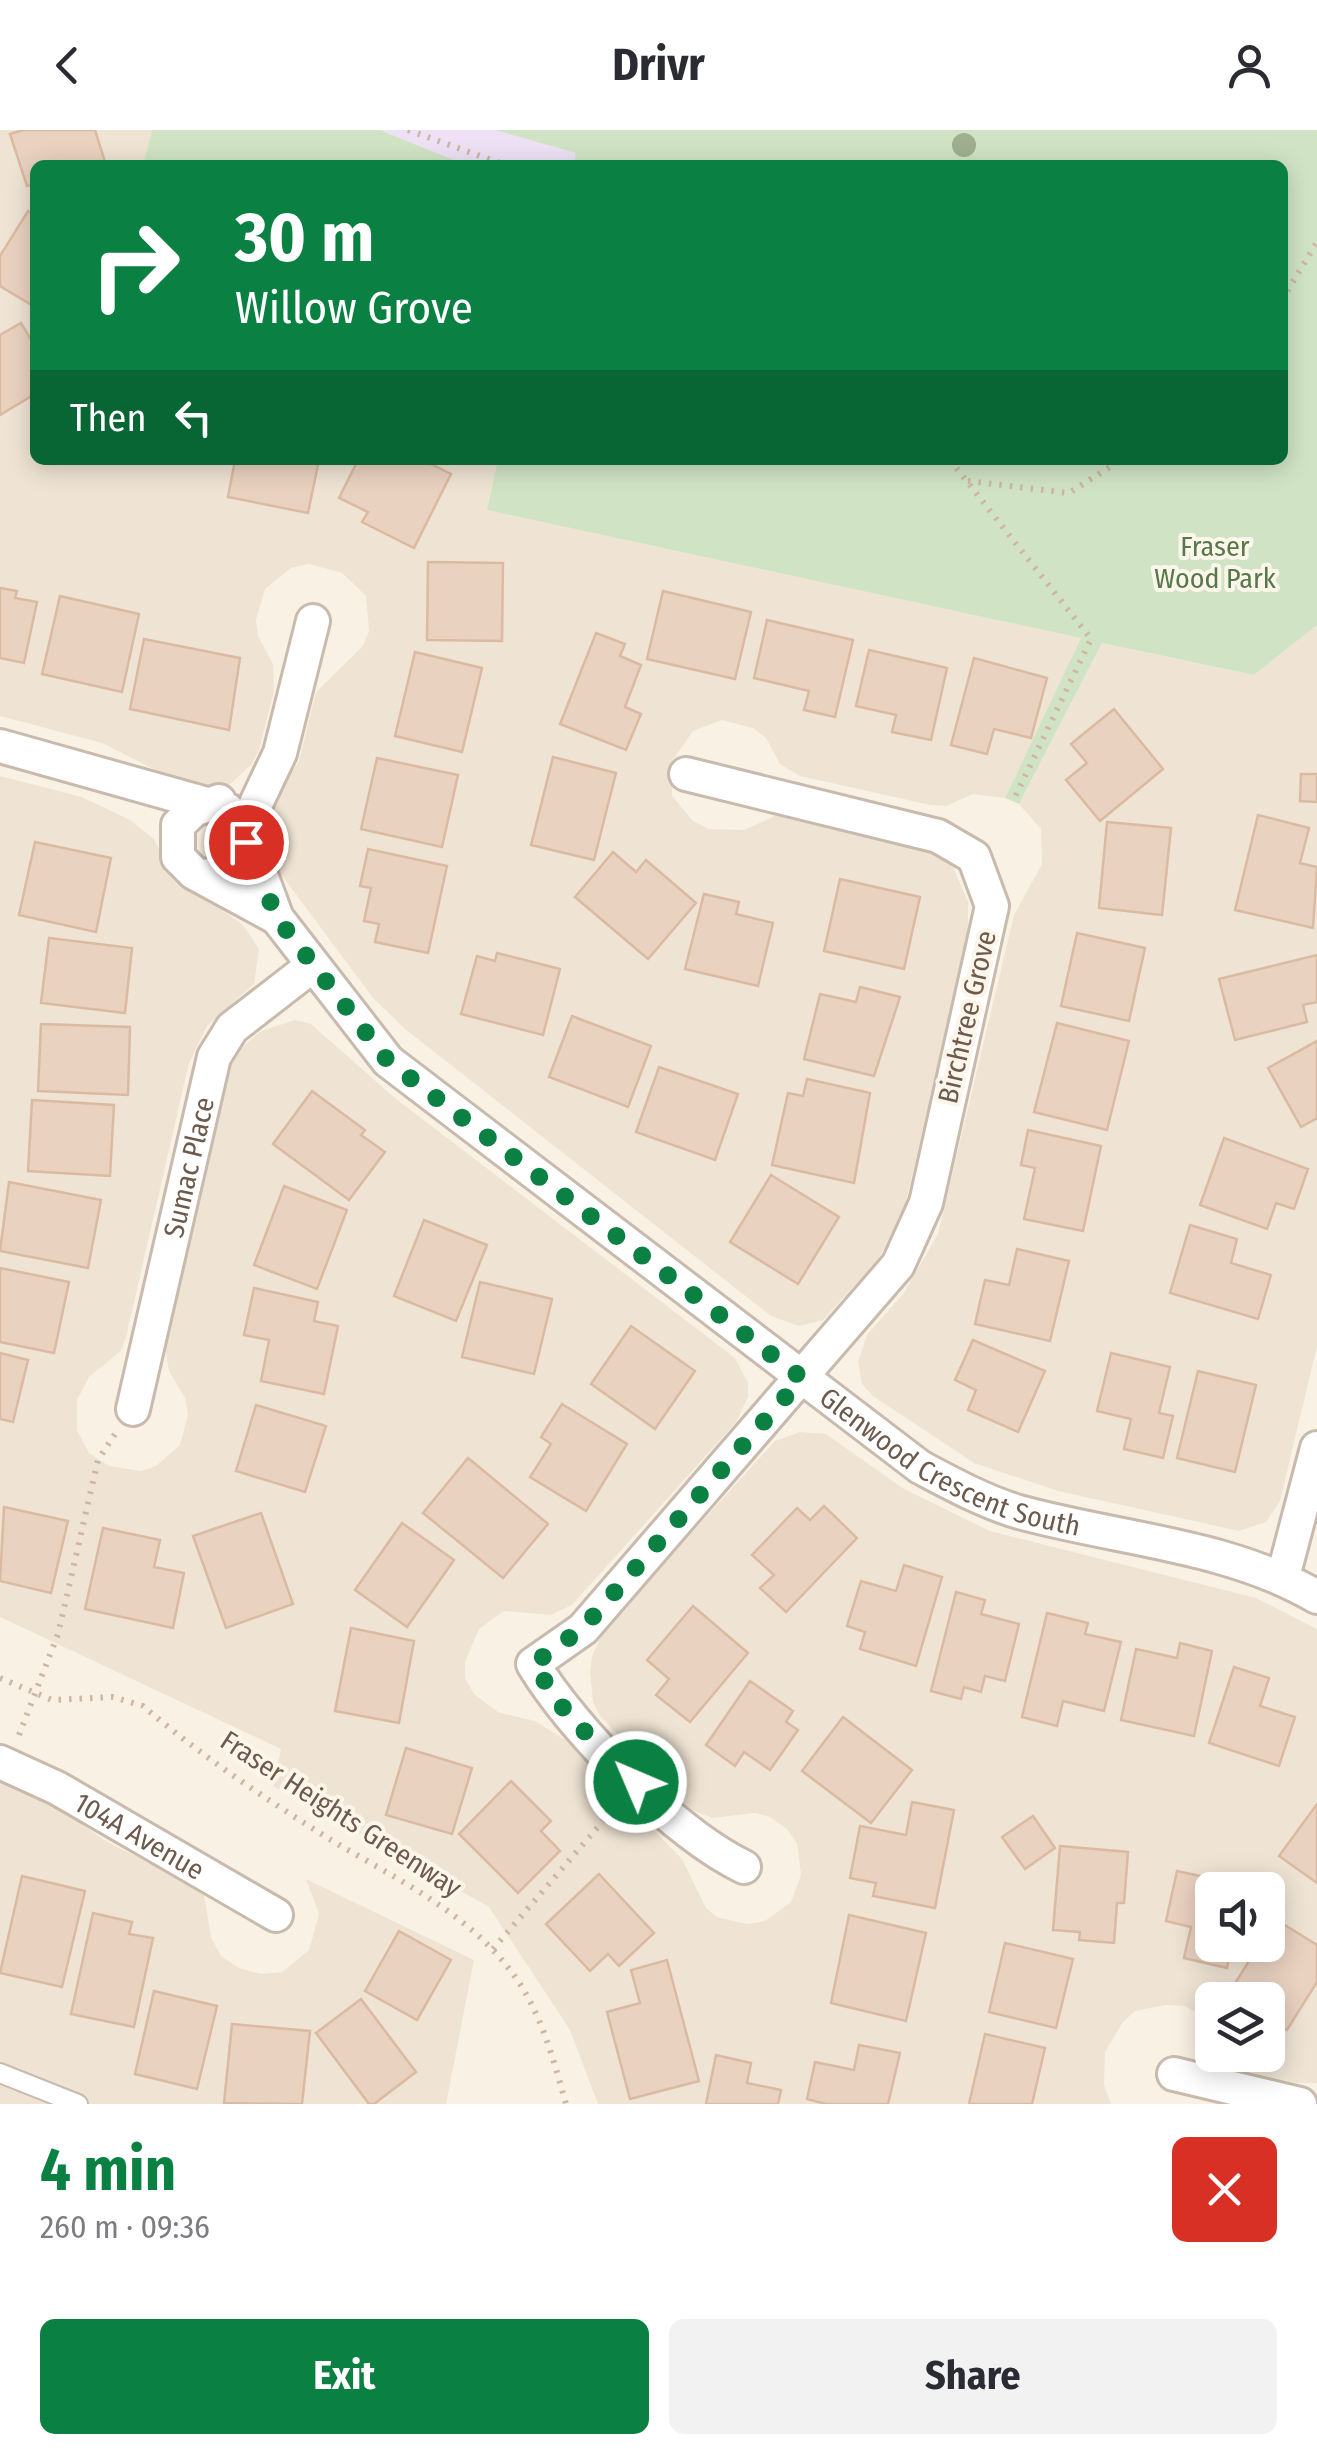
<!DOCTYPE html>
<html lang="en">
<head>
<meta charset="utf-8">
<style>
	:root { --surface:#fff; --page:#f2f2f3; --text:#2b2b33; --muted:#7c7c81; --accent:#0b8043 }
	body { margin:0; font-family:"Fira Sans Condensed",sans-serif; background:var(--page); color:var(--text); height:100vh; display:flex; flex-direction:column; font-size:38px; white-space:nowrap }
	* { box-sizing:border-box; margin:0 }
	p { font-size:32px; color:var(--muted) }
	.icon { flex:none; width:55px; height:55px; fill:none; stroke:currentColor; stroke-width:2; stroke-linecap:round; stroke-linejoin:round }
	.map { position:relative; height:1974px; overflow:hidden }
	.drawer { display:flex; flex-direction:column; background:var(--surface); flex:1 }
	.drawer>* { flex:none }
	.top-card { position:absolute; left:30px; top:30px; width:1258px; height:305px; border-radius:15px; box-shadow:0 5px 25px #0003; background:#0b8043; color:#fff; overflow:hidden }
	.buttons { position:absolute; left:1195px; top:1742px; display:grid; gap:20px }
	.buttons a { display:grid; place-items:center; width:90px; height:90px; border-radius:15px; background:var(--surface); box-shadow:0 5px 25px #0003; font-size:50px }
	.pin { position:absolute; display:grid; place-items:center; width:85px; height:85px; color:#fff; margin:-42px; border:5px solid #fff; border-radius:50%; box-shadow:0 2px 10px #0007 }
	.me { position:absolute; width:110px; margin:-55px; rotate:315deg; stroke-linejoin:round; filter:drop-shadow(0 0 8px #0008) }
	.turn { display:flex; align-items:center; gap:35px; height:210px; padding:0 40px; font-size:45px }
	.turn .icon { width:130px; height:130px; stroke-width:2.5 }
	.turn b { display:block; font-size:70px; line-height:85px }
	.then { display:flex; align-items:center; height:95px; padding:0 40px; background:#0003; gap:20px; font-size:38px }
	.round { display:grid; place-items:center; flex:none; width:105px; height:105px; border-radius:15px; background:var(--page) }
	.summary { display:flex; align-items:center; justify-content:space-between; height:170px; padding:0 40px }
	h1 { font-size:60px; font-weight:700; line-height:75px; color:var(--accent) }
	.button { display:flex; gap:20px; margin-top:auto; padding:20px 40px }
	.button a { flex:1; height:115px; border-radius:15px; background:var(--accent); color:#fff; font-size:40px; font-weight:700; line-height:115px; text-align:center }
	.button a+a { background:var(--page); color:var(--text) }
	header { display:flex; justify-content:space-between; align-items:center; height:130px; padding:0 40px; background:var(--surface); font-size:45px; font-weight:700 }
	.map>svg:first-child { display:block }
	.residential { fill:#efe4d4; fill-rule:evenodd }
	.education { fill:#eee1f5 }
	.green { fill:#d0e4c5 }
	.building { fill:#ead2c0; stroke:#dbbaa2; stroke-width:2.5 }
	.lines { fill:none; stroke-linecap:round; stroke-linejoin:round }
	.service-casing { stroke:#c8baac; stroke-width:22 }
	.minor-casing { stroke:#c8baac; stroke-width:38 }
	.path { stroke:#cfb6a3; stroke-width:6; stroke-dasharray:2.5 8; stroke-linecap:butt }
	.service { stroke:#fff; stroke-width:18 }
	.minor { stroke:#fff; stroke-width:32 }
	.tree { fill:#9faf8f }
	.route { stroke:#0b8043; stroke-width:18; stroke-dasharray:0 32.4 }
	.labels { text-anchor:middle; dominant-baseline:central; stroke-width:8; stroke-linejoin:round; paint-order:stroke }
	.park-label { font-size:28px; fill:#56784a; stroke:#fcf6ea }
	.street-label { font-size:28px; fill:#6e5a4d; stroke:#fcf6ea }
</style>
</head>
<body>
<header><svg class="icon" aria-label="back" viewBox="0 0 24 24"><path d="M15 5l-7 7 7 7"/></svg>Drivr<svg class="icon" aria-label="person" viewBox="0 0 24 24"><circle cx="12" cy="8" r="4"/><path d="M4 21q1-7 8-7t8 7"/></svg></header>
<div class="map">
<svg width="1317" height="1974" viewBox="0 0 1317 1974">
	<rect width="100%" height="100%" fill="#f9f2e4"/>
	<g class="residential">
		<path d="M0,0H152L143,35H35V330H498L488,380L1082,508L1005,668L973,664L946,676L930,675L800,646L780,634L766,608L753,598L722,590L693,601L672,631V666L693,691L709,699L744,700L775,686L788,685L912,712L941,725L953,737L968,772V806L904,1080L878,1130L823,1190L799,1196L771,1186L405,899L373,868L269,728L263,714L267,681L299,631L316,562L363,516L369,501L366,466L342,443L309,434L291,438L265,459L256,490L258,506L273,534L274,561L259,620L251,635L227,657L213,661L171,648L102,613L0,586Z"/>
		<path d="M1317,495V1216L1280,1371L1266,1392L1239,1401L1058,1361L974,1333L873,1266L862,1254L858,1232L867,1205L904,1163L938,1104L1014,785L1042,734L1041,699L1019,674L1102,513L1254,545Z"/>
		<path d="M0,646L82,667L130,690L154,709L171,743L243,795L259,819L254,854L207,896L189,933L126,1207L121,1221L89,1247L77,1270V1300L89,1323L109,1336L141,1341L156,1336L180,1315L188,1285L185,1268L169,1241L165,1218L224,950L238,921L261,901L295,890L311,894L395,968L735,1228L748,1253V1267L736,1292L572,1475L551,1485L504,1481L479,1499L465,1532V1548L474,1564L498,1582L535,1591L565,1610L682,1729L706,1778L717,1787L747,1794L765,1791L791,1772L801,1745L797,1713L787,1699L770,1687L755,1683L712,1688L691,1680L600,1586L593,1572L590,1542L592,1526L605,1498L775,1311L800,1302L826,1304L904,1359L990,1401L1256,1468L1317,1499V1953H1297L1254,1943L1234,1925H1268V1870H1212V1892L1185,1876L1166,1875L1135,1881L1123,1892L1105,1922L1104,1955L1111,1974H598L570,1900L489,1777L273,1656L281,1619L0,1487ZM1212,1760H1268V1815H1212Z"/>
		<path d="M0,1651L49,1671L107,1712L203,1759L211,1807L221,1826L239,1838L261,1844L282,1842L309,1820L319,1784L306,1749L474,1830L446,1974H0Z"/>
	</g>
	<path class="education" d="M380,0H581L574,35H466Z"/>
	<g class="green">
		<path d="M152,0H380L466,35H143Z"/>
		<path d="M495,0H1317V495L1254,545L1102,513L1019,674L1005,668L1081,508L487,380L498,330H1282V35H574L576,23Z"/>
	</g>
	<g class="building">
		<path d="M23,0H95L106,35H35V54L27,56L10,4Z"/>
		<path d="M28,81L35,85V177L0,156V126Z"/>
		<path d="M21,193L35,216V264L0,285V205Z"/>
		<path d="M235,330H319L308,383L228,367Z"/>
		<path d="M358,330H423L451,344L414,418L362,392L368,382L339,368Z"/>
		<path d="M428,432L503,433L502,511L427,510Z"/>
		<path d="M0,458L17,461L15,468L37,472L24,533L0,528Z"/>
		<path d="M663,461L751,482L735,549L647,529Z"/>
		<path d="M60,466L139,484L122,562L42,544Z"/>
		<path d="M767,490L853,510L835,587L804,580L809,561L754,548Z"/>
		<path d="M596,503L625,514L620,526L641,535L625,577L641,584L626,620L560,594Z"/>
		<path d="M144,509L240,528L229,600L130,579Z"/>
		<path d="M869,520L947,538L931,610L892,602L896,585L856,576Z"/>
		<path d="M415,522L482,538L462,622L395,606Z"/>
		<path d="M974,528L1047,548L1031,608L994,599L987,624L951,615Z"/>
		<path d="M1114,579L1163,639L1100,691L1066,650L1087,633L1071,614Z"/>
		<path d="M553,627L616,643L594,730L531,715Z"/>
		<path d="M377,628L458,645L442,717L361,699Z"/>
		<path d="M1301,644H1317V672L1300,671Z"/>
		<path d="M1258,685L1309,698L1300,733L1317,737L1313,798L1235,780Z"/>
		<path d="M1107,692L1171,698L1162,785L1099,778Z"/>
		<path d="M35,712L111,728L96,802L19,785Z"/>
		<path d="M368,719L447,736L428,823L375,812L379,794L364,791L371,758L360,756Z"/>
		<path d="M613,722L636,742L646,730L696,773L648,829L575,767Z"/>
		<path d="M840,749L920,767L904,839L824,821Z"/>
		<path d="M704,764L739,772L736,784L773,793L758,856L685,839Z"/>
		<path d="M1077,803L1145,818L1129,891L1061,876Z"/>
		<path d="M49,808L132,818L125,883L41,873Z"/>
		<path d="M497,823L560,839L543,905L461,884L477,826L495,831Z"/>
		<path d="M1317,825V872L1303,875L1307,892L1235,910L1219,849Z"/>
		<path d="M860,857L900,867L874,946L804,929L820,864L856,872Z"/>
		<path d="M572,886L651,916L628,977L549,947Z"/>
		<path d="M1057,893L1129,911L1107,1000L1034,982Z"/>
		<path d="M41,894L130,897L128,965L38,961Z"/>
		<path d="M1317,911V988L1301,997L1268,938Z"/>
		<path d="M659,937L738,964L715,1030L636,1002Z"/>
		<path d="M807,949L870,963L854,1053L772,1035L788,963L803,966Z"/>
		<path d="M312,961L365,1000L361,1005L385,1022L349,1070L273,1014Z"/>
		<path d="M32,970L114,975L110,1046L28,1041Z"/>
		<path d="M1028,1000L1101,1016L1083,1101L1024,1089L1035,1038L1021,1035Z"/>
		<path d="M1224,1008L1308,1039L1294,1079L1276,1073L1267,1099L1200,1075Z"/>
		<path d="M771,1045L839,1087L798,1154L730,1112Z"/>
		<path d="M9,1052L101,1070L88,1138L0,1121Z"/>
		<path d="M284,1056L347,1080L317,1159L254,1135Z"/>
		<path d="M424,1090L487,1115L456,1191L394,1166Z"/>
		<path d="M1190,1095L1237,1109L1231,1133L1271,1145L1258,1189L1170,1163Z"/>
		<path d="M1017,1119L1069,1131L1050,1211L975,1194L985,1150L1009,1155Z"/>
		<path d="M0,1138L69,1152L54,1223L0,1212Z"/>
		<path d="M480,1152L552,1169L534,1244L462,1227Z"/>
		<path d="M254,1158L318,1172L314,1191L338,1196L324,1264L261,1251L269,1210L244,1205Z"/>
		<path d="M631,1196L695,1241L655,1299L591,1254Z"/>
		<path d="M973,1210L1045,1241L1018,1302L968,1280L976,1260L955,1250Z"/>
		<path d="M0,1223L28,1230L13,1292L0,1289Z"/>
		<path d="M1111,1223L1170,1237L1159,1283L1173,1286L1163,1328L1124,1319L1131,1289L1097,1281Z"/>
		<path d="M1198,1241L1256,1255L1235,1342L1177,1328Z"/>
		<path d="M562,1274L627,1314L586,1381L530,1347L551,1314L541,1307Z"/>
		<path d="M256,1275L326,1296L305,1362L236,1341Z"/>
		<path d="M468,1328L548,1394L503,1448L423,1383Z"/>
		<path d="M824,1376L857,1408L786,1482L760,1458L774,1445L752,1425L797,1378L810,1390Z"/>
		<path d="M4,1377L68,1391L51,1463L0,1451Z"/>
		<path d="M261,1383L293,1474L226,1498L193,1406Z"/>
		<path d="M402,1393L454,1430L407,1497L355,1460Z"/>
		<path d="M103,1398L160,1410L154,1437L184,1443L173,1498L85,1479Z"/>
		<path d="M904,1435L942,1447L916,1536L860,1519L865,1502L847,1496L861,1451L896,1461Z"/>
		<path d="M956,1462L985,1470L981,1484L1019,1494L1005,1551L985,1546L981,1562L964,1557L961,1569L931,1561Z"/>
		<path d="M693,1476L748,1523L690,1592L656,1565L669,1549L647,1530Z"/>
		<path d="M1047,1483L1088,1493L1085,1504L1121,1512L1104,1581L1063,1571L1057,1596L1022,1587Z"/>
		<path d="M351,1498L414,1511L399,1593L335,1581Z"/>
		<path d="M1180,1513L1212,1521L1194,1606L1121,1590L1136,1519L1177,1528Z"/>
		<path d="M1234,1537L1269,1548L1260,1576L1295,1587L1279,1636L1209,1613Z"/>
		<path d="M750,1551L793,1581L786,1592L798,1600L770,1640L744,1622L735,1636L706,1615Z"/>
		<path d="M843,1587L912,1640L871,1693L802,1641Z"/>
		<path d="M406,1618L472,1638L452,1704L386,1685Z"/>
		<path d="M511,1651L551,1691L541,1701L560,1721L518,1763L459,1704Z"/>
		<path d="M912,1672L954,1680L935,1778L873,1766L876,1753L850,1748L860,1696L906,1705Z"/>
		<path d="M1317,1674V1753L1279,1726Z"/>
		<path d="M1033,1686L1055,1718L1025,1739L1002,1707Z"/>
		<path d="M1060,1716L1128,1722L1124,1773H1117L1114,1813L1079,1810L1080,1802L1053,1800Z"/>
		<path d="M1177,1741L1246,1756L1245,1760H1212V1815H1232L1227,1838L1184,1828L1191,1797L1166,1791Z"/>
		<path d="M599,1744L654,1803L619,1836L608,1824L590,1841L546,1794Z"/>
		<path d="M22,1746L85,1761L62,1857L0,1843Z"/>
		<path d="M93,1783L132,1792L129,1804L153,1808L134,1897L71,1884Z"/>
		<path d="M849,1785L926,1803L906,1891L831,1873Z"/>
		<path d="M1275,1789L1317,1815V1852L1287,1900L1268,1887V1870H1239L1229,1863L1259,1815H1268V1801Z"/>
		<path d="M399,1801L451,1830L417,1890L365,1861Z"/>
		<path d="M1005,1813L1073,1829L1056,1898L989,1882Z"/>
		<path d="M667,1830L699,1951L630,1969L607,1882L640,1873L631,1840Z"/>
		<path d="M154,1861L217,1876L197,1959L135,1944Z"/>
		<path d="M361,1869L416,1942L374,1974H369L316,1903Z"/>
		<path d="M232,1894L310,1901L302,1974L224,1973Z"/>
		<path d="M985,1904L1045,1918L1032,1974H969Z"/>
		<path d="M859,1915L900,1923L888,1974H826L807,1969L815,1932L854,1940Z"/>
		<path d="M716,1925L751,1933L747,1953L781,1960L778,1974H706Z"/>
	</g>
	<g class="lines">
		<g class="service-casing">
			<path id="service" d="M0,1943L78,1974"/>
		</g>
		<g class="minor-casing">
			<g id="minor">
				<path id="s1" d="M0,616L228,680L244,699L277,788L388,931L920,1337C952,1354 985,1372 1019,1382C1117,1409 1229,1415 1317,1467"/>
				<path d="M686,644L938,706L974,727L992,776L926,1073L898,1135L583,1499L533,1534C574,1601 674,1703 744,1737"/>
				<path d="M219,671L194,680L178,695V727L194,743L277,788"/>
				<path d="M204,746L228,742L244,723L253,680L280,623L313,491"/>
				<path id="s2" d="M133,1279L214,927L232,898L312,836"/>
				<path d="M1283,1447L1317,1318"/>
				<path id="s3" d="M0,1632L57,1658L276,1785"/>
				<path d="M1174,1944L1300,1974"/>
			</g>
		</g>
		<g class="path">
			<path d="M408,0L505,35"/>
			<path d="M1282,170L1317,112"/>
			<path d="M950,330L1091,509L1015,667"/>
			<path d="M968,351L1069,363L1121,330"/>
			<path d="M0,1548L52,1570L113,1567L143,1576C200,1625 267,1670 331,1710C394,1748 464,1780 510,1840C540,1878 553,1928 566,1974"/>
			<path d="M19,1605L58,1504L98,1330L115,1304"/>
			<path d="M493,1819L616,1676"/>
		</g>
		<use href="#service" class="service"/>
		<use href="#minor" class="minor"/>
	</g>
	<circle class="tree" cx="964" cy="15" r="12"/>
	<g class="lines">
		<path class="route" d="M246,712L277,788L388,931L802,1248L583,1498L533,1534L568,1585L636,1652"/>
	</g>
	<g class="labels">
		<g class="park-label">
			<text x="1215" y="416">Fraser<tspan x="1215" dy="32">Wood Park</tspan></text>
		</g>
		<g class="street-label">
			<text transform="translate(967 887) rotate(-77)">Birchtree Grove</text>
			<text stroke="none"><textPath href="#s2" startOffset="248">Sumac Place</textPath></text>
			<text stroke="none"><textPath href="#s1" startOffset="1232">Glenwood Crescent South</textPath></text>
			<text transform="translate(341 1684) rotate(33)">Fraser Heights Greenway</text>
			<text stroke="none"><textPath href="#s3" startOffset="158">104A Avenue</textPath></text>
		</g>
	</g>
</svg>
<div class="buttons">
<a><svg class="icon" aria-label="sound" viewBox="0 0 24 24"><path d="M4 9h4l5-4v14l-5-4H4zM17 9q2 3 0 6"/></svg></a>
<a><svg class="icon" aria-label="layers" viewBox="0 0 24 24"><path d="M12 4l9 5-9 5-9-5zM3 14l9 5 9-5"/></svg></a>
</div>
<div class="pin" style="left:246px;top:712px;background:#d93025"><svg class="icon" aria-label="arrive" viewBox="0 0 24 24"><path d="M6 21V4h12l-3 4 3 4H6"/></svg></div>
<svg class="me" style="left:636px;top:1652px" viewBox="-20 -20 40 40"><circle r="17" fill="#0b8043" stroke="#fff" stroke-width="3"/><path d="M0-11L8 9 0 5-8 9z" fill="#fff"/></svg>
<div class="top-card">
<div class="turn"><svg class="icon" aria-label="right" viewBox="0 0 24 24"><path d="M7 20v-9h11M14 6l5 5-5 5"/></svg><div><b>30 m</b>Willow Grove</div></div>
<div class="then">Then<svg class="icon" aria-label="left" viewBox="0 0 24 24"><path d="M17 20v-9H6M10 6l-5 5 5 5"/></svg></div>
</div>
</div>
<section class="drawer">
<div class="summary"><div><h1>4 min</h1><p>260 m · 09:36</p></div><a class="round" style="background:#d93025;color:#fff"><svg class="icon" aria-label="close" viewBox="0 0 24 24"><path d="M6 6l12 12M18 6L6 18"/></svg></a></div>
<div class="button"><a>Exit</a><a>Share</a></div>
</section>
</body>
</html>
